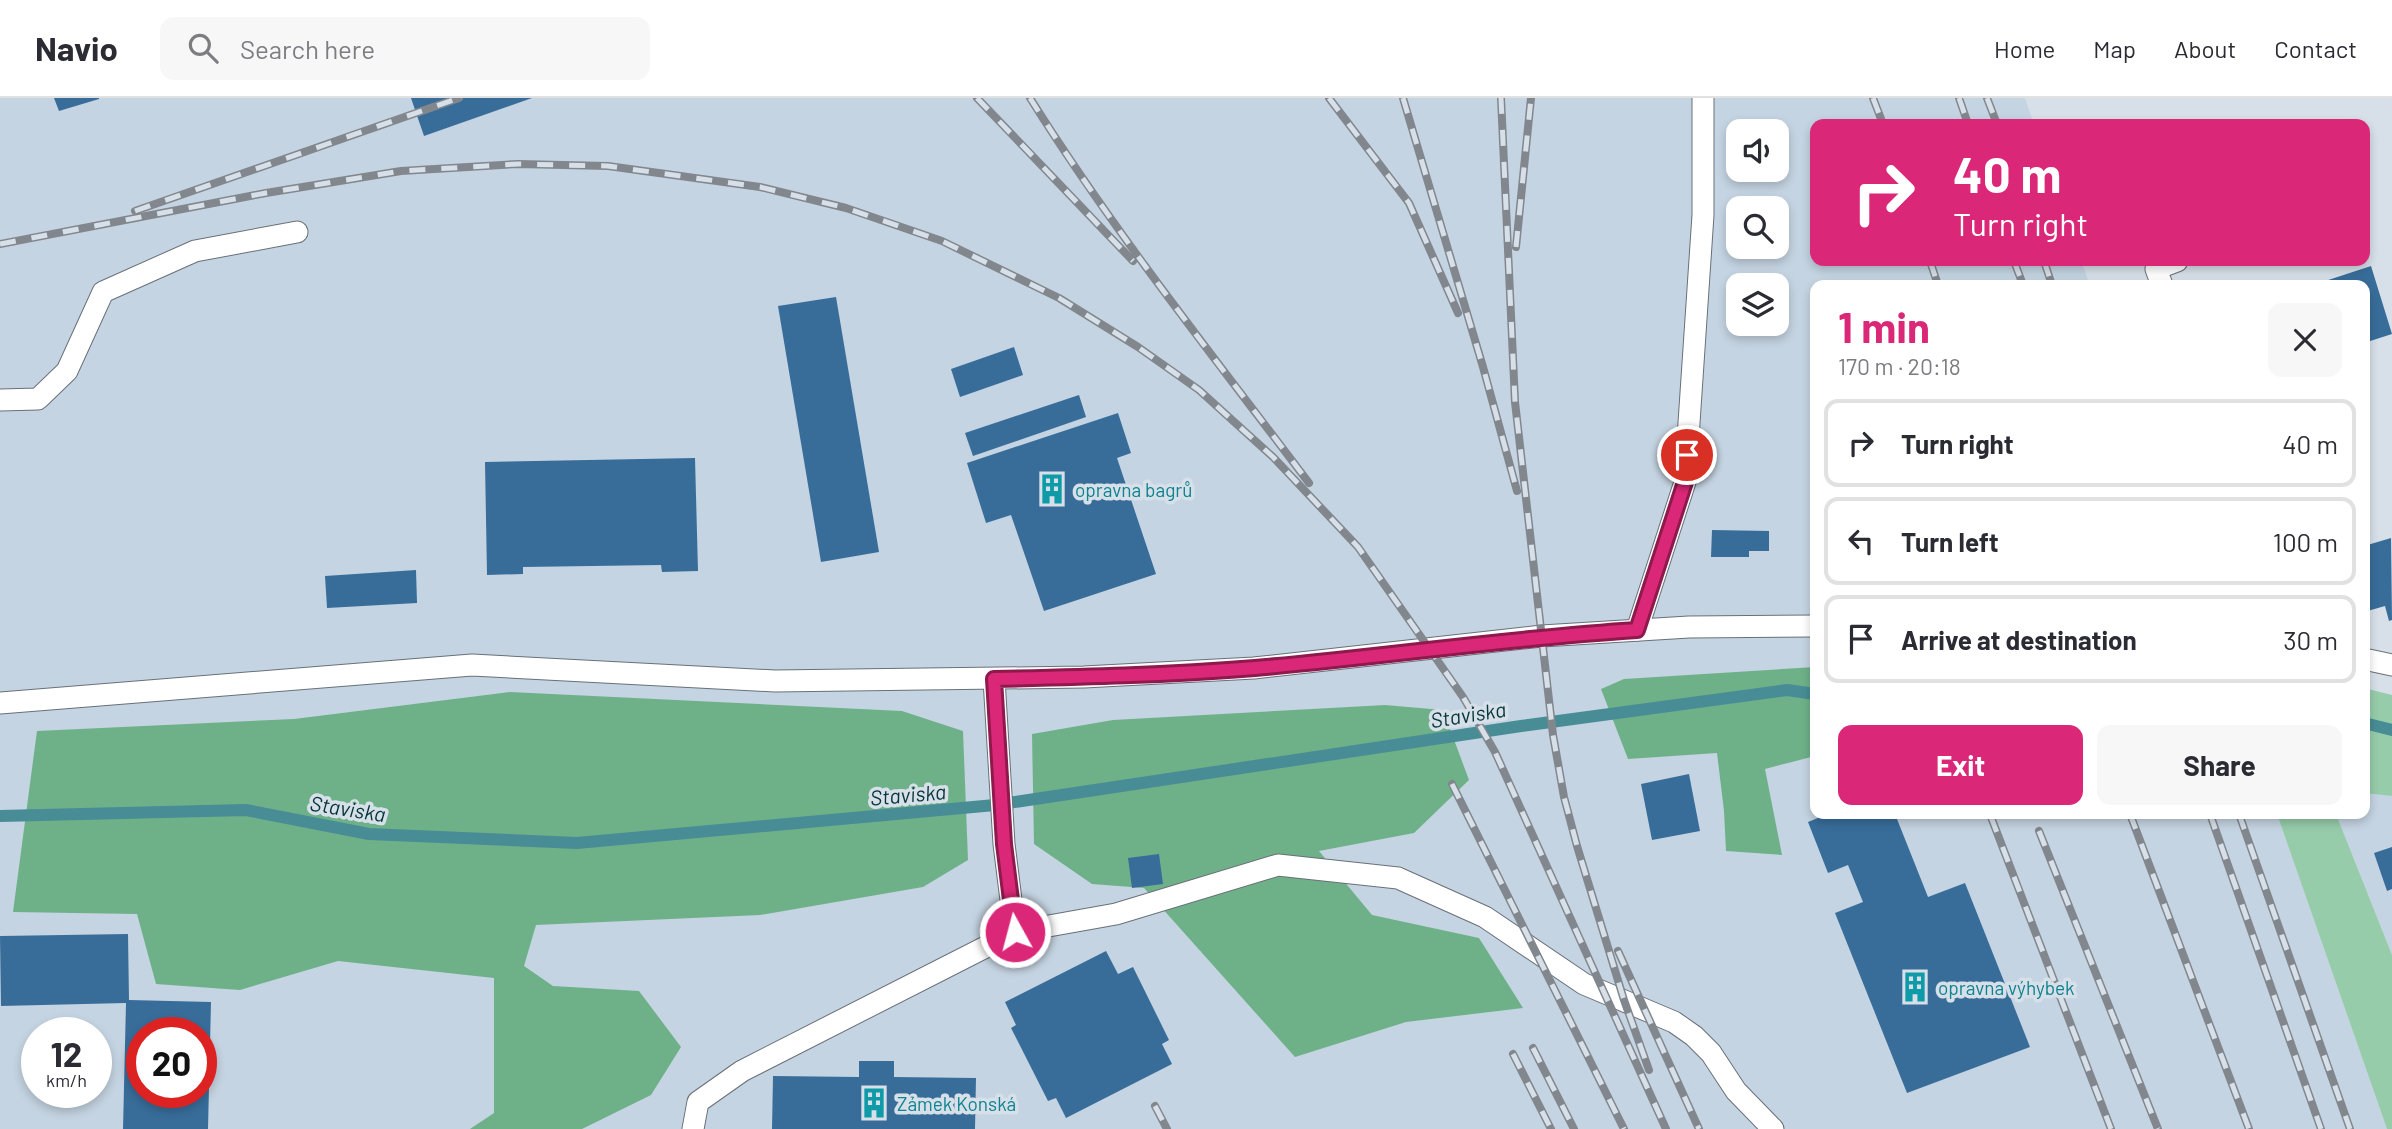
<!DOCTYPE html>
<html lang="en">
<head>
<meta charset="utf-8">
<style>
	:root { --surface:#fff; --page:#f7f7f7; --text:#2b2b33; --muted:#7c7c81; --line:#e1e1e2; --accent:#db2777 }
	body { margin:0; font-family:Barlow,sans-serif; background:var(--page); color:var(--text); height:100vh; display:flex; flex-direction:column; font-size:26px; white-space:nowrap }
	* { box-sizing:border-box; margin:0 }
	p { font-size:23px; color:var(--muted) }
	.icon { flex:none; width:38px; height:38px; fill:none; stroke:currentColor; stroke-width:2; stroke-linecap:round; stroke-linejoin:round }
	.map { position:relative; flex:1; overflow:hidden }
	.panel { position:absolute; left:1810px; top:182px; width:560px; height:539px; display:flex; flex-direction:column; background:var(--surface); border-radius:14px; box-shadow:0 4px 10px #0003 }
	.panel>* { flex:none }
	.hud { position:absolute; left:1810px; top:21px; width:560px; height:147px; border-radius:14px; box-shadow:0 4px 10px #0003; background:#db2777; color:#fff; overflow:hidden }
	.tools { position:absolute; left:1726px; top:21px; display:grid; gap:14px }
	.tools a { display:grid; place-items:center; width:63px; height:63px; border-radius:14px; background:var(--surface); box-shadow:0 4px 10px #0003; font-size:35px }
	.speed { position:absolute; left:21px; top:919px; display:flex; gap:14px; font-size:35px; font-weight:700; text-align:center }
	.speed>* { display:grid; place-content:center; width:91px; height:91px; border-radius:50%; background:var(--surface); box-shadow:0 4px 10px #0003; line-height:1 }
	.speed small { font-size:18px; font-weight:400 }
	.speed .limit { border:10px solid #d22; background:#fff; color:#111 }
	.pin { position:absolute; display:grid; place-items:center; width:60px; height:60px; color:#fff; margin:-30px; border:4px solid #fff; border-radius:50%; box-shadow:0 2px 7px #0007 }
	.me { position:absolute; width:77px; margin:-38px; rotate:353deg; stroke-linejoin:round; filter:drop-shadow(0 0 5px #0008) }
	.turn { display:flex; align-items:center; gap:24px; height:147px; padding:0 28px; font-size:32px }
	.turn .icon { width:91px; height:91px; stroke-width:2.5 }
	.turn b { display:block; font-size:49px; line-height:60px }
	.round { display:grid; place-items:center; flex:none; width:74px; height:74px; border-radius:14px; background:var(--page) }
	.head { display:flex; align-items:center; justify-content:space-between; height:119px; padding:0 28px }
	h1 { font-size:42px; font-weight:700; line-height:52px; color:var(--accent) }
	.button { display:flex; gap:14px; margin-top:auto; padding:14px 28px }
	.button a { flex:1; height:80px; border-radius:14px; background:var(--accent); color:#fff; font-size:28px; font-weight:700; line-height:80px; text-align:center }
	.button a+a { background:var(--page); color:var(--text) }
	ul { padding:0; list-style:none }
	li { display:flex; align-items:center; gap:21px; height:88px; margin:0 14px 10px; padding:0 14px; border:4px solid var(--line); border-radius:14px }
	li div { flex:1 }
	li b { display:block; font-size:26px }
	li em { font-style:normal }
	header { display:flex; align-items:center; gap:42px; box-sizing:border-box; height:98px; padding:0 35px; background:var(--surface); border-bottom:2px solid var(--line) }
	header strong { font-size:33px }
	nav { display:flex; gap:38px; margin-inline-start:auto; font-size:24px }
	.search { width:490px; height:63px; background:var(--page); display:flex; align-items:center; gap:18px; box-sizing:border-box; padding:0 24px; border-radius:14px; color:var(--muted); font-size:26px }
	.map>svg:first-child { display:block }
	.built { fill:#c5d4e2; fill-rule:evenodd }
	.green { fill:#96ccaa }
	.forest { fill:#6eb189 }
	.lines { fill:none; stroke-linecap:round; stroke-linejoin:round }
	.stream { stroke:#488d95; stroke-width:12 }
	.building { fill:#386d9a; fill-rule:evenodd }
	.lane-casing { stroke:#687078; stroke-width:23 }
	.lane { stroke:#fff; stroke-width:21 }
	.rail-casing { stroke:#82878e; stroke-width:8 }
	.rail { stroke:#d7e0e9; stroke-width:5; stroke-dasharray:16; stroke-linecap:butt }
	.route-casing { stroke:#8e194d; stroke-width:18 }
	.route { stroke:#db2777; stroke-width:12 }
	.labels { text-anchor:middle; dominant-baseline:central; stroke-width:7; stroke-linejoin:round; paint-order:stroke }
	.culture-label { font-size:19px; fill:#0d838f; stroke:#d7e0e9; text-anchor:start }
	.water-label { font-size:21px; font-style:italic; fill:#06363a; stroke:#d7e0e9 }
</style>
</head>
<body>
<header>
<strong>Navio</strong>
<div class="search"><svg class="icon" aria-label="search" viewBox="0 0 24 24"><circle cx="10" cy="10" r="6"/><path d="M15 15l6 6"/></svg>Search here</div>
<nav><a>Home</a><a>Map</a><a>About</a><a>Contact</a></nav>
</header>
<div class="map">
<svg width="2392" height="1031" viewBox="0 0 2392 1031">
	<rect width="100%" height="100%" fill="#d7e0e9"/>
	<g class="built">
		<path d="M0,0H2025L2034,26H1815V163H2081L2090,187H1815V716H2277L2387,1031H0ZM1738,33H1776V72H1738ZM1738,110H1776V149H1738ZM1738,187H1776V226H1738ZM37,934H96V994H37ZM142,934H201V994H142Z"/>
		<path d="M2364,695L2392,698V857L2336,716H2364Z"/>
	</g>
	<g class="green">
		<path d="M2364,590L2392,597V698L2364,695Z"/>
		<path d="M2277,716H2336L2392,857V1031H2387Z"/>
	</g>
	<g class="forest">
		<path d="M1815,569V658L1765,671L1782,757L1726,753L1724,713L1717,655L1628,661L1601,591L1624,581Z"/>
		<path d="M510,594L902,613L963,633L968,762L923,789L760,817L536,827L524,868L553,888L639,893L681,949L651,997L582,1031H470L494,1015V880L338,863L240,892L156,886L137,816L13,814L37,633L294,621Z"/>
		<path d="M1385,607L1443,612L1469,682L1414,735L1319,753L1372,817L1479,840L1523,910L1406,924L1295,959L1144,790L1092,786L1034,746L1032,636L1113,622Z"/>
	</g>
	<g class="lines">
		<g class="stream">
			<path d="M2364,625L2392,632"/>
			<path d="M0,718L246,712L369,736L577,745L995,707L1521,628L1787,592L1815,596"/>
		</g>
	</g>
	<g class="building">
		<path d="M54,0H99V1L59,13Z"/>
		<path d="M411,0H532L424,38Z"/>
		<path d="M2371,168L2392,236L2364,245V187H2313Z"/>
		<path d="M836,199L879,454L821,464L778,208Z"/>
		<path d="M1014,249L1023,277L960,299L951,271Z"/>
		<path d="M1079,297L1086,319L973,358L965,335Z"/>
		<path d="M1118,315L1131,355L1117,360L1156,476L1044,513L1011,417L986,425L967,365Z"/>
		<path d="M695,360L698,473L662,474L661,467L523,469V476L487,477L485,364Z"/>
		<path d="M1712,432L1769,433V453H1749V459H1711Z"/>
		<path d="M2391,440L2392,522L2389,523L2385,508L2364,514V448Z"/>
		<path d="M416,472L417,505L327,510L325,478Z"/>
		<path d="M1689,676L1700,733L1652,742L1641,686Z"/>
		<path d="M1828,716H1895L1928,799L1965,785L2030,949L1907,995L1835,815L1863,804L1848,767L1828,775L1808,724Z"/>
		<path d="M2392,749V791L2387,793L2374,755Z"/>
		<path d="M1159,756L1163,786L1132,790L1128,760Z"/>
		<path d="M128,836L129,902L211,904L208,1031H123L126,905L1,908L0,838ZM142,934H201V994H142Z"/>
		<path d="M1106,853L1118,876L1133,869L1169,942L1162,946L1172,966L1066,1020L1056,1000L1048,1003L1011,930L1016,927L1005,904Z"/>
		<path d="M859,963H894V979L976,980L975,1031H772L773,978L859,979Z"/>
	</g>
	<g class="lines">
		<g class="lane-casing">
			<g id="lane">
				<path d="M2162,187L2156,171L2177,163"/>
				<path d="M0,302L38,301L67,273L103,194L195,153L297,134"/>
				<path d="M1637,532L1685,384L1703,117V0"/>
				<path d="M2364,561L2392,567"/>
				<path d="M0,605L472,567L775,583L1084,579L1254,570L1542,538L1689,529L1815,528"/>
				<path d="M1015,834L1116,816L1278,767L1398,780L1485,819L1584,886L1674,924L1694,938L1711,955L1736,993L1773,1031"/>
				<path d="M693,1031L698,1004L742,973L1015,834L1004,746L994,581"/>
			</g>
		</g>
		<use href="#lane" class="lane"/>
		<g class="rail-casing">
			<g id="rail">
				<path d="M977,0L1133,163"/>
				<path d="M1030,0C1114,134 1214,259 1309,385"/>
				<path d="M1329,0L1409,105L1458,215"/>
				<path d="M1403,0L1483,269L1517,393"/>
				<path d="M1501,0L1515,304L1553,637L1564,699L1577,748L1624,902L1649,972"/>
				<path d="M1873,0L1883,26"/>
				<path d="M1959,0L1968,26"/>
				<path d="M1987,0L1997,26"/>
				<path d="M135,113L459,0"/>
				<path d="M0,146L266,95L401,73L518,66L608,68L760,89L846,110L942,143L1059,200L1138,249L1199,292L1273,359L1358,449L1463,599L1495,654L1666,1031"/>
				<path d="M1516,149L1531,0"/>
				<path d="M1930,163L1938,187"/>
				<path d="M2014,163L2023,187"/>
				<path d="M2044,163L2052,187"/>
				<path d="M1452,686L1624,1031"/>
				<path d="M2130,716L2249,1031"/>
				<path d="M2210,716L2321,1031"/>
				<path d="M2239,716L2350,1031"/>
				<path d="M1991,719L2111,1031"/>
				<path d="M2039,733L2158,1031"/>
				<path d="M1618,853L1699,1031"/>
				<path d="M1533,950L1574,1031"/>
				<path d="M1513,956L1551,1031"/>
				<path d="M1155,1008L1167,1031"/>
			</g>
		</g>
		<use href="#rail" class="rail"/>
	</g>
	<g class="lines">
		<g class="route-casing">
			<path id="route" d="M1015,834L1004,746L994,581C1081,579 1168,577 1255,570C1382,559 1509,540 1637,532L1685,384L1687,357"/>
		</g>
		<use href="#route" class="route"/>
	</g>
	<defs>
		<g id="building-bare" transform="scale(2.415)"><path d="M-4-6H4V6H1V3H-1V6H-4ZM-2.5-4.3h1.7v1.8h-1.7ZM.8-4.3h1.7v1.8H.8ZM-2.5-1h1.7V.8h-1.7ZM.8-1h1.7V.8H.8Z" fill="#0f9aa8" stroke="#d7e0e9" stroke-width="2.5" paint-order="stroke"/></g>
	</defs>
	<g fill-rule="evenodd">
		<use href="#building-bare" x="1052" y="391"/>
		<use href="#building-bare" x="1915" y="889"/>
		<use href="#building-bare" x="874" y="1005"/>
	</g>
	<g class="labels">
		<g class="culture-label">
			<text x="1075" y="391">opravna bagrů</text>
			<text x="1938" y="889">opravna výhybek</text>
			<text x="897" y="1005">Zámek Konská</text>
		</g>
		<g class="water-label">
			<text transform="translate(1468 616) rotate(-9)">Staviska</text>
			<text transform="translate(908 696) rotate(-5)">Staviska</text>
			<text transform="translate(348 710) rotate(9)">Staviska</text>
		</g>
	</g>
</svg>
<div class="tools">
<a><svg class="icon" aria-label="sound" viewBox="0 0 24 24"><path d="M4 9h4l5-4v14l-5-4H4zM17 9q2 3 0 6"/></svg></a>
<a><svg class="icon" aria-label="search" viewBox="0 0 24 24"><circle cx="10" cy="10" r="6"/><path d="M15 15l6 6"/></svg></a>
<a><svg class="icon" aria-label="layers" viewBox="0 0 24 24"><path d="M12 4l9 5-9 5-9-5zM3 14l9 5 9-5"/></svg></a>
</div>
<div class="speed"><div>12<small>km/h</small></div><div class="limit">20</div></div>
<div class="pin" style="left:1687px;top:357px;background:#d93025"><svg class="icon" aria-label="arrive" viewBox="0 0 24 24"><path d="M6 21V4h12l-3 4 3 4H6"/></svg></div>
<svg class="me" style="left:1015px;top:834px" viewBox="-20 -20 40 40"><circle r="17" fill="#db2777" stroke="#fff" stroke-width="3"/><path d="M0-11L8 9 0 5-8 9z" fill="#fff"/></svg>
<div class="hud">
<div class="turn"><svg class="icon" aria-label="right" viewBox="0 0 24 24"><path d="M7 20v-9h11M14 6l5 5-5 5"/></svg><div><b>40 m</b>Turn right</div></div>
</div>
<section class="panel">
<div class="head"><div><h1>1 min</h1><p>170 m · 20:18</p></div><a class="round"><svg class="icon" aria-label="close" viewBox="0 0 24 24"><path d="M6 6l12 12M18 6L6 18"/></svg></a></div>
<ul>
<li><svg class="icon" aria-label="right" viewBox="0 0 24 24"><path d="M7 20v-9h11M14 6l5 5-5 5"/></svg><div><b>Turn right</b></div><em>40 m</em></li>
<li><svg class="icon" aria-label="left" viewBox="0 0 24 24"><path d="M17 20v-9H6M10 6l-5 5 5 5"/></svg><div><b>Turn left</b></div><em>100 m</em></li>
<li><svg class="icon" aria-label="arrive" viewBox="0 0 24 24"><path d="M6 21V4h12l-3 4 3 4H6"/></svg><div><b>Arrive at destination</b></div><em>30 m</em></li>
</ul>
<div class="button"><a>Exit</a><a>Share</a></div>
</section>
</div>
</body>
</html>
